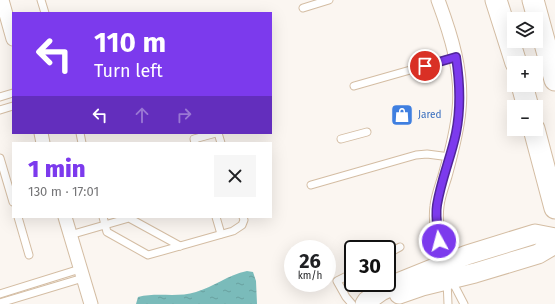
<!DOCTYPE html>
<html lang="en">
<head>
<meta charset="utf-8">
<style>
	:root { --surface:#fff; --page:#f6f6f6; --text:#202124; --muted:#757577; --accent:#7c3aed }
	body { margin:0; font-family:"Fira Sans",sans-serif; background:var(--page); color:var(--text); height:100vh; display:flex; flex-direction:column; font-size:15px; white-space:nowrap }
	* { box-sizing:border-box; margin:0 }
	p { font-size:13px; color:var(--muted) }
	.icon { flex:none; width:22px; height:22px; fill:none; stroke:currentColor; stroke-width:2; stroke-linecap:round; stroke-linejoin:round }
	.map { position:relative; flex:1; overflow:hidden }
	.drawer { position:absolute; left:12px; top:142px; width:260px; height:76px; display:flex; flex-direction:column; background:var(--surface); border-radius:0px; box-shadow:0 4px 16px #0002 }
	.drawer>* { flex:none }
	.hud { position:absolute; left:12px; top:12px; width:260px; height:122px; border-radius:0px; box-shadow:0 4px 16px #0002; background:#7c3aed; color:#fff; overflow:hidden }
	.buttons { position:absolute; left:507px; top:12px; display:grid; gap:8px }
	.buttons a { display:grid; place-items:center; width:36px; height:36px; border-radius:0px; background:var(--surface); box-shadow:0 4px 16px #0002; font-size:20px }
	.speed { position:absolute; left:284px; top:240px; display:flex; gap:8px; font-size:20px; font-weight:700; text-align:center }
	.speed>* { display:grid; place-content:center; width:52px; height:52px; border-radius:50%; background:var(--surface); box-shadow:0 4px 16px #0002; line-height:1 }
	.speed small { font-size:10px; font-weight:400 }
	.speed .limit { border:2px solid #111; border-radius:6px; background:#fff; color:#111 }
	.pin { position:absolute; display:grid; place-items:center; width:34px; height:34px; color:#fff; margin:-17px; border:2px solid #fff; border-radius:50%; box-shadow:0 1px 4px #0007 }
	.me { position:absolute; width:44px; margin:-22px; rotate:353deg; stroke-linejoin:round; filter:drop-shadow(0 0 3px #0008) }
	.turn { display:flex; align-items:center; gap:14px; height:84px; padding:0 16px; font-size:18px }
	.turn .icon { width:52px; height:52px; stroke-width:2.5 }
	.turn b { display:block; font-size:28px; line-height:34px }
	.lanes { display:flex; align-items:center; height:38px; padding:0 16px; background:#0003; justify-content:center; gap:20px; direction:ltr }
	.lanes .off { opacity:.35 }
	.round { display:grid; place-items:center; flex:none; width:42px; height:42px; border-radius:0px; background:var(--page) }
	.overview { display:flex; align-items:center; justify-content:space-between; height:68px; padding:0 16px }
	h1 { font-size:24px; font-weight:800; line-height:30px; color:var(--accent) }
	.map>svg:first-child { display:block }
	.water { fill:url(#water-ripples) }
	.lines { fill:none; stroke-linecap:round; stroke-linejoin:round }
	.lane-casing { stroke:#d4bda3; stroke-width:9 }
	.street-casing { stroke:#d4bda3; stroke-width:15 }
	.secondary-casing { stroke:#d4bda3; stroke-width:21 }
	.primary-casing { stroke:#d4bda3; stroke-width:23 }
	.lane { stroke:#fff; stroke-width:7 }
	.street { stroke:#fff; stroke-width:13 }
	.secondary { stroke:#fff; stroke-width:19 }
	.primary { stroke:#fff; stroke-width:21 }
	.route-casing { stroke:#51269a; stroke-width:10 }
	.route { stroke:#7c3aed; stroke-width:7 }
	.labels { text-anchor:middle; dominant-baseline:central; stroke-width:4; stroke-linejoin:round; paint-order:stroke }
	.shop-label { font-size:10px; fill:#366cbe; stroke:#fbf6f1; text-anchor:start }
</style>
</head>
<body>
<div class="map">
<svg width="555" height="304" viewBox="0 0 555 304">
	<defs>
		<pattern id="water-ripples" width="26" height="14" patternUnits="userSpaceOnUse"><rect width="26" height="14" fill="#7abbba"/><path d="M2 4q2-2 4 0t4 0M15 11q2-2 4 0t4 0" fill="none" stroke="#69a09f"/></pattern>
	</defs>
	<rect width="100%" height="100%" fill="#fbf6f1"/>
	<path class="water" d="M247,271L253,272L256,281L257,304H136L138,297C157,292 177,298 196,292C213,287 228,275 247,271Z"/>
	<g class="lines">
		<g class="lane-casing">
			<g id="lane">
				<path d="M41,0L45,13"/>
				<path d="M303,8L329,0"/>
				<path d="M354,86L456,57"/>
				<path d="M0,97L13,93"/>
				<path d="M0,110L13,106"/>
				<path d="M80,133L82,143"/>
				<path d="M218,133L221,143"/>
				<path d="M341,139L367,132"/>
				<path d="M195,143L194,139L216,133"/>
				<path d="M0,158L13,202"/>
				<path d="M311,185L416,155L427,154L450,157"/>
				<path d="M18,217L29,255"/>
				<path d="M103,217L107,232L148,255L233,231L242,225L244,220L243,217"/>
				<path d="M216,217L221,234"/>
				<path d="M70,235L129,218L180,246"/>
				<path d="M387,254L400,247"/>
				<path d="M451,279L464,304"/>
				<path d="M447,280L448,304"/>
				<path d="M0,294L80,269"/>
				<path d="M0,303L83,278"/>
				<path d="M352,304L346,297L337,281L353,273"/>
			</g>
		</g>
		<g class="street-casing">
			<g id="street">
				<path d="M2,0L13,39"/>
				<path d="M438,0C451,35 463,72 459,110C457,133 451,154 445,176C442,186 438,196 437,206C434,228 442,250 447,272"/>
				<path d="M41,133L43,143"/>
				<path d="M65,217L91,304"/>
			</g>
		</g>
		<g class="secondary-casing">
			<g id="secondary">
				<path d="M399,294L422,286L475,273L538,254L555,244"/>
				<path d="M365,304L367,301L381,291L400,282L467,255L535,234L555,238"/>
			</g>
		</g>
		<g class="primary-casing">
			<g id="primary">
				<path d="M496,0L516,63"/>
				<path d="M533,0L555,80"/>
				<path d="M522,85L528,107"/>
				<path d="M534,129L555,208"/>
			</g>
		</g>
		<use href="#lane" class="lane"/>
		<use href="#street" class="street"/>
		<use href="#secondary" class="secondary"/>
		<use href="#primary" class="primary"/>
	</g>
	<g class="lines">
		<g class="route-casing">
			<path id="route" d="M425,66L456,57C460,83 461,108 456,133C451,157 441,180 437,205C435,217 438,229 439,241"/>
		</g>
		<use href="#route" class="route"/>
	</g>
	<defs>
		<g id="shop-square" transform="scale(1.15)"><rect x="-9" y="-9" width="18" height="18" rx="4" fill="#3f7fe0" stroke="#fbf6f1"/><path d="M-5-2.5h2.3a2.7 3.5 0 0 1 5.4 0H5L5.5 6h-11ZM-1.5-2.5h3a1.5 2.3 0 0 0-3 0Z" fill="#fff"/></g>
	</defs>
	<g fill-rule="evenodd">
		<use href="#shop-square" x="402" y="115"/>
	</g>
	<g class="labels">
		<g class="shop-label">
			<text x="418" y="115">Jared</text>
		</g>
	</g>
</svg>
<div class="buttons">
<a><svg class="icon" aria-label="layers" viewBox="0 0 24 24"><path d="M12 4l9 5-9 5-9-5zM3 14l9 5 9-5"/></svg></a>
<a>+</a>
<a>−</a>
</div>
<div class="speed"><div>26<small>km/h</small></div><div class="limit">30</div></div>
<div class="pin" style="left:425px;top:66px;background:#d93025"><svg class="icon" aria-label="arrive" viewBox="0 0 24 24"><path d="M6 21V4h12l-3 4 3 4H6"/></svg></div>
<svg class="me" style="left:439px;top:241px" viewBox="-20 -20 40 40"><circle r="17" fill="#7c3aed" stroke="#fff" stroke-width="3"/><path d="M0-11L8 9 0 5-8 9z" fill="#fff"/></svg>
<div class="hud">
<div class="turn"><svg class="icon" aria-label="left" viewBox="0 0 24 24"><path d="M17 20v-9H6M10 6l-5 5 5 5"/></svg><div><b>110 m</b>Turn left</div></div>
<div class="lanes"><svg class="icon" aria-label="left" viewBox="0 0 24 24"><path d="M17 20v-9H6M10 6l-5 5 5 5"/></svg><svg class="icon off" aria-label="ahead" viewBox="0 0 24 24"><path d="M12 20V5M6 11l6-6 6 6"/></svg><svg class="icon off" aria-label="right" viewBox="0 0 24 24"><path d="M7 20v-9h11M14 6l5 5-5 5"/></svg></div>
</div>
<section class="drawer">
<div class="overview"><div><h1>1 min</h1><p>130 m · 17:01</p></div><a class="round"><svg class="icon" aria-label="close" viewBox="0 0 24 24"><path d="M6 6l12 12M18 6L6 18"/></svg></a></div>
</section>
</div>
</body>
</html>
